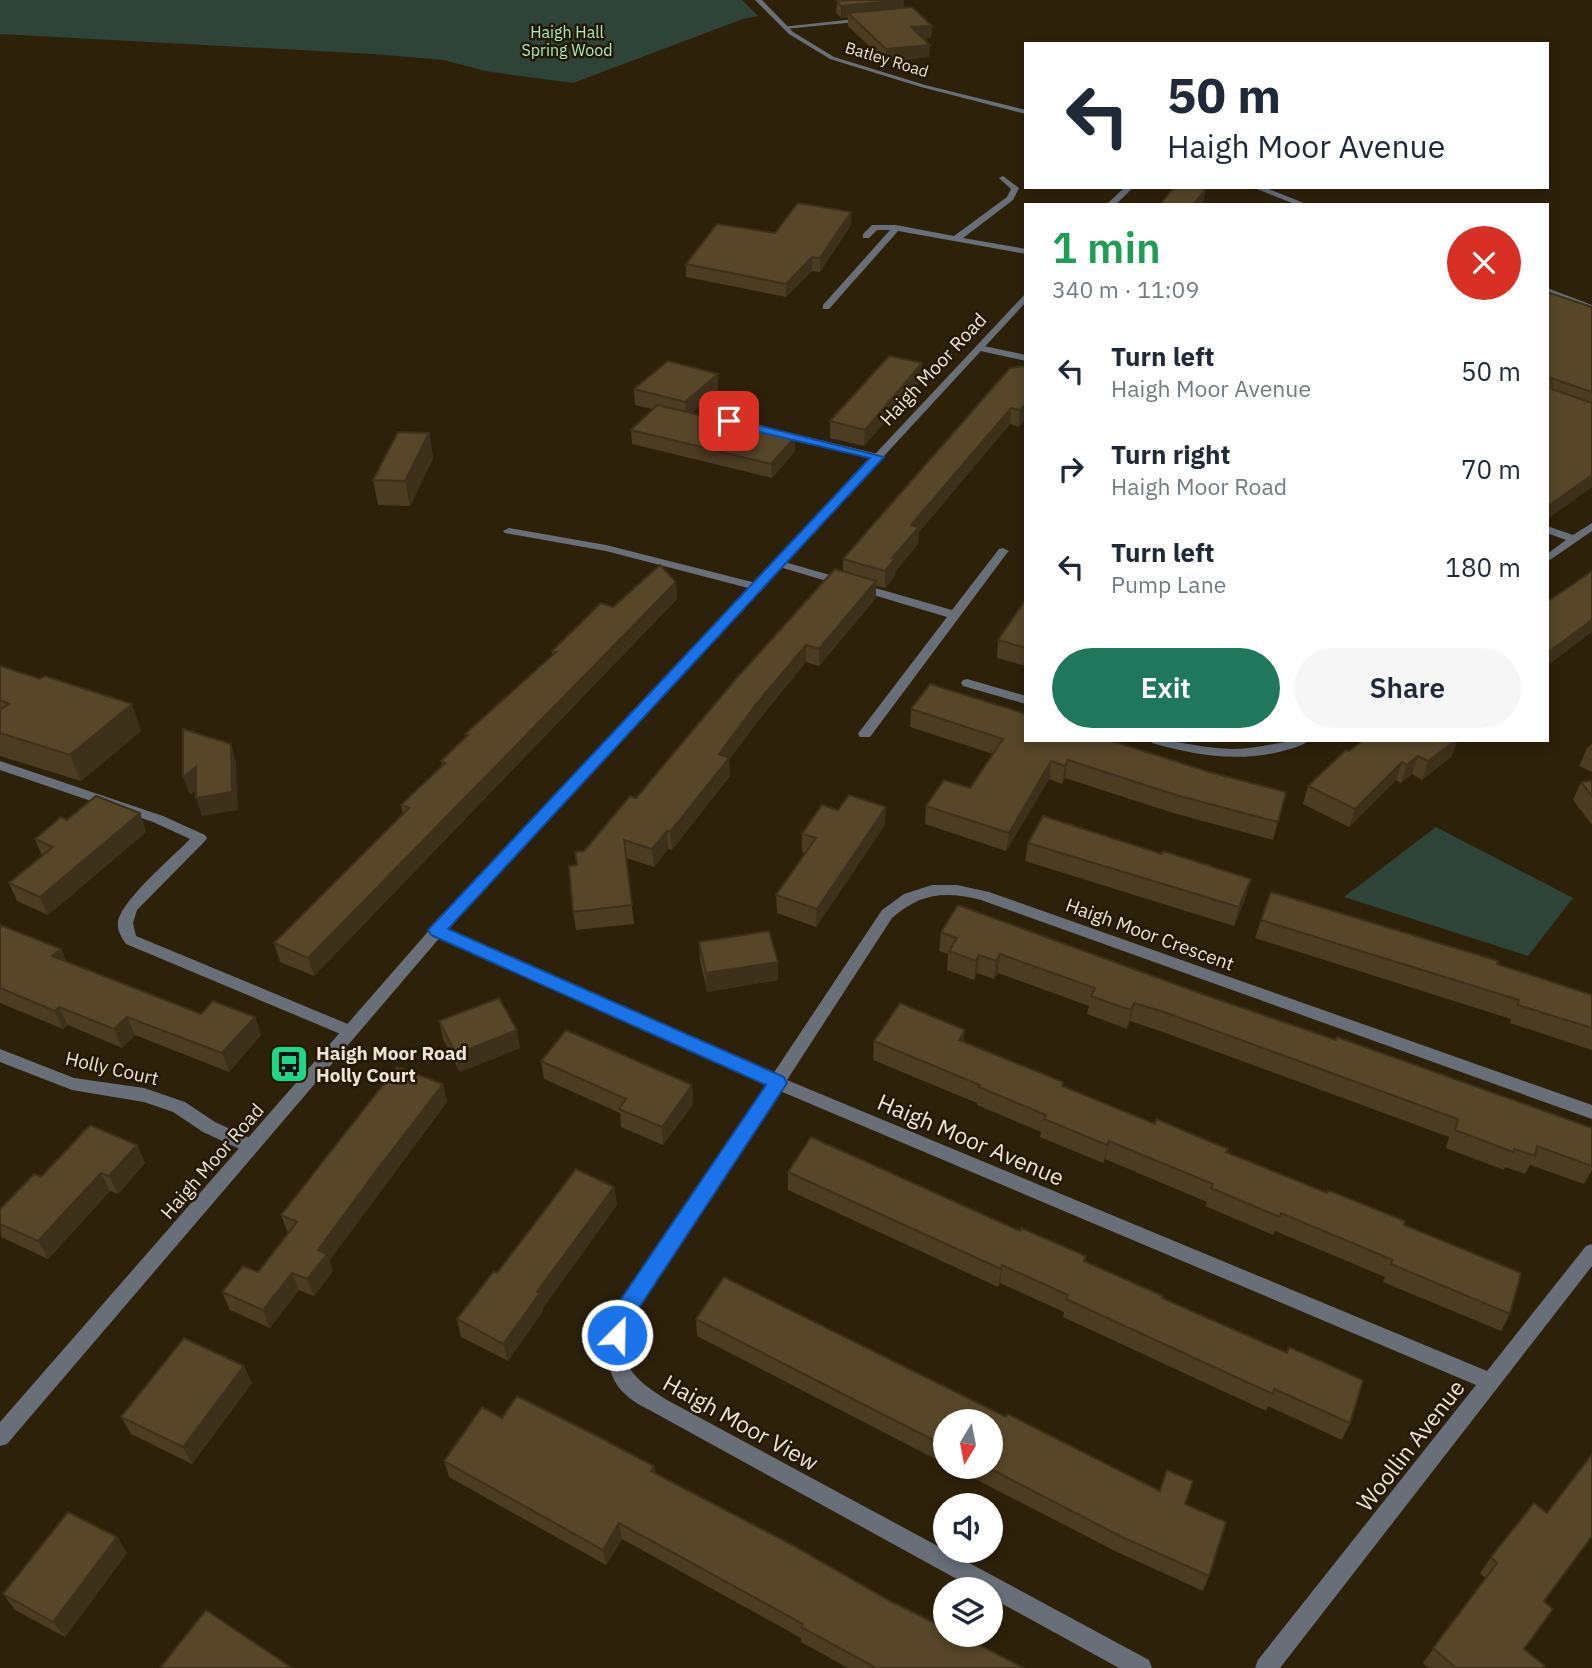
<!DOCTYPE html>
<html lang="en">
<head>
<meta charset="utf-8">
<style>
	:root { --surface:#fff; --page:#f6f6f7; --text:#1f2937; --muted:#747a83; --accent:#1f785b }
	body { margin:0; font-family:"IBM Plex Sans",sans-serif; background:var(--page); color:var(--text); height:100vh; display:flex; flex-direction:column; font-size:26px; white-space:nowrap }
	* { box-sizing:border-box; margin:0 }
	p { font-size:23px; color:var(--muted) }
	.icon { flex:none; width:38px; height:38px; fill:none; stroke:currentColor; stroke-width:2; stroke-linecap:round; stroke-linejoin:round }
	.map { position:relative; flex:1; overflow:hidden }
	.sheet { position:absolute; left:1024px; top:203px; width:525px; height:539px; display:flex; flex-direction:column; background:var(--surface); border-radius:0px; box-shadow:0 4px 10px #0003 }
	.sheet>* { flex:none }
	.guide { position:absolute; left:1024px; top:42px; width:525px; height:147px; border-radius:0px; box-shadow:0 4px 10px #0003; background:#fff; color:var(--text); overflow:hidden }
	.needle { width:46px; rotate:190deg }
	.controls { position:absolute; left:933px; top:1409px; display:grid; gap:14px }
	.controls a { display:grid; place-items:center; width:70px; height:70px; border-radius:50%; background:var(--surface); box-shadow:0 4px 10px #0003; font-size:35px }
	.pin { position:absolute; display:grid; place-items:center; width:60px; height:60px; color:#fff; margin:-30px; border-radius:14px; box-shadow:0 4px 10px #0006 }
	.me { position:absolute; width:77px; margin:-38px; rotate:23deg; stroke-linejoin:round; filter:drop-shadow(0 0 5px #0008) }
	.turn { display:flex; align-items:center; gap:24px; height:147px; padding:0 28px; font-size:32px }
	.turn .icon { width:91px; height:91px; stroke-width:2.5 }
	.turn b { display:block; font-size:49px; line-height:60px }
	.round { display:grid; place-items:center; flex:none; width:74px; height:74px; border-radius:37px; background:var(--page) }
	.summary { display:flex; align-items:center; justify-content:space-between; height:119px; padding:0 28px }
	h1 { font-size:42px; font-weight:600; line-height:52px; color:#1e9e55 }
	.button { display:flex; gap:14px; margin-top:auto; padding:14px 28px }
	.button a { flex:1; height:80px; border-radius:42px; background:var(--accent); color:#fff; font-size:28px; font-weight:600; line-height:80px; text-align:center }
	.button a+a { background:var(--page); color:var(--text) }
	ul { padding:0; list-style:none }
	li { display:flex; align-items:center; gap:21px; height:98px; padding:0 28px }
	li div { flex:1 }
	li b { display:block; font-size:26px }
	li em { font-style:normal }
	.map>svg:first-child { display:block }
	.green { fill:#2f4439 }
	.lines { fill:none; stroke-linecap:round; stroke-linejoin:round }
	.service { fill:#686f79; fill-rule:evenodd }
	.minor { fill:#686f79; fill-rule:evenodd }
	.tertiary { fill:#686f79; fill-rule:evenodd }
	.wall { fill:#4b3c22 }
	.shaded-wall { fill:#3d311c }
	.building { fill:#574628; stroke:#3d311c; stroke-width:2 }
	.route { fill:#1a73e8; stroke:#114b97; stroke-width:2 }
	.labels { text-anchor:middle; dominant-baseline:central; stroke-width:5; stroke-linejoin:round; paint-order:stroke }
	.far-park-label { font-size:16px; fill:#a7eac9; stroke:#241802 }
	.far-street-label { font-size:16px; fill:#ece4d6; stroke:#241802 }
	.street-label { font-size:19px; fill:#ece4d6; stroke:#241802 }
	.poi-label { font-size:19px; font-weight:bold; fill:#ece4d6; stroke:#241802; text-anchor:start }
	.near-street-label { font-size:23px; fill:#ece4d6; stroke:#241802 }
</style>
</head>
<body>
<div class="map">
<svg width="1592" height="1668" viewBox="0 0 1592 1668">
	<rect width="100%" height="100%" fill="#2d210a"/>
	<g class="green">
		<path d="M0,0H742L758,16L743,19L573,83L485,71L444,60L374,54L0,34Z"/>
		<path d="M1436,827L1573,898L1528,956L1344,897Z"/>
	</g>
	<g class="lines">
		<g class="service">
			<path d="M864,18L866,21L785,29L782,27Z"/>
			<path d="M1003,176L1019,188L1013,200L963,238L1026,249V254L898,231L829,309H823V305L890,230H877L869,238H863V234L872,225H896L954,236L1007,197L1011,189L999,178Z"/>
			<path d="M509,528L606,545L760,584L762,586L756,590L606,551L505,533L503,531Z"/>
			<path d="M1003,548L1009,551L1007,553L870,737H860L858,734L860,731L947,617L773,565V561H781L952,610L999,549Z"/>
			<path d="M0,761L163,816L205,835L207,838L205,841L137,910L133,923L136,936L355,1027L357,1031L355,1035L349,1037L343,1035L126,944C122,938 117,931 118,923C119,902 174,856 190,839L153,822L0,770Z"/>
		</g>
		<g class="minor">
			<path d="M979,345L1026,355V361L976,350V346Z"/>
			<path d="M729,418L882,455L883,457L878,460L725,423V419Z"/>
			<path d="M1592,523V531L1547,562V554L1566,540L1547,533V526L1573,535Z"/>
			<path d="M967,679L1026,696V704L963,686L961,683L963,680Z"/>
			<path d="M1151,740C1178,740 1205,749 1233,749C1259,749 1283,740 1309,740C1302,747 1289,749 1279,752C1235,762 1194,755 1152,743Z"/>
			<path d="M932,885H957L989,892L1592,1105V1119L981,900C944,891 921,893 892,918L787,1080L1487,1371L1586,1246L1592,1244V1266L1280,1668H1255L1258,1660L1476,1385L780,1091L637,1310C617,1361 623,1372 667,1400L1149,1660L1152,1668H1119L990,1597V1589H975L653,1412C644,1407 633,1402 625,1394C599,1370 608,1335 620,1306L766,1085L432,935L430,931L432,927H442L773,1074L882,910L904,894Z"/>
			<path d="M0,1049L74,1078L144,1088L185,1102L215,1122L256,1141L258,1146L256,1151L250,1153L244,1151L203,1132L173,1112L144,1102L72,1090L0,1062Z"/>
		</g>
		<g class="tertiary">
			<path d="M755,0H762L793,32L834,57L925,85L1026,110V114L921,87L830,59L789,34Z"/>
			<path d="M1125,187H1134L1115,205H1106Z"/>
			<path d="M1252,187H1264L1309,205H1297Z"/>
			<path d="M1547,288L1592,305V311L1547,294Z"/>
			<path d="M1026,293V302L442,935L7,1444L0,1446V1422L432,927Z"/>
		</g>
	</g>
	<g class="wall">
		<path d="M837,1L904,8L932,26L931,38L923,39L929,57L886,62L848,26V18H841L836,13Z"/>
		<path d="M851,225L820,272L812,271L786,297L686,277V264L775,233Z"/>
		<path d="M1547,292L1592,307V487L1547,519Z"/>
		<path d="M922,363V379L864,446L830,438V421Z"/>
		<path d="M1026,366L1019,427L1010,424L919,532L918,544L895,572L894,577L885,588L876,586V598L819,666L806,662L758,721L729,760L730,776L672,850L668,849L654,867L626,858L634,924L576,930L573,912L577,865L584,851L636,798L843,571V559Z"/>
		<path d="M634,389L718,390L692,413L795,451L772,478L632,444L631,430L652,409L635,405Z"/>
		<path d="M429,433L433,458L410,506L378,505L373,480Z"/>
		<path d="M677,599L314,976L280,962L274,943L403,814L401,805L442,766L441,761L466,737L465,734L553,656L552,651L613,607Z"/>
		<path d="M1026,599V666L997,658L998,640Z"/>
		<path d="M0,666L40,679L141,731L81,781L0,756Z"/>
		<path d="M911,709L1209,772L1286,792L1273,840L1173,813L1065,778L1062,784L1049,779L1006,851L925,824L926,806L970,788L993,754L910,727Z"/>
		<path d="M1364,740H1458L1451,757L1422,780L1412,774L1401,783L1396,780L1349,827L1303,804L1308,786Z"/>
		<path d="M1592,744V772L1579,766L1587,748Z"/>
		<path d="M1592,781V825L1573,800L1581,782Z"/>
		<path d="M838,810L885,825L816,927L777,913L776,895L806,853L802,852V834Z"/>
		<path d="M140,813L146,832L48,915L17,901L9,883L42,856L35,839L67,820Z"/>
		<path d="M1028,843L1246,897L1234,926L1025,861Z"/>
		<path d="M1261,920L1497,964L1592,995V1050L1510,1023L1511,1019L1255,938Z"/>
		<path d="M0,925L61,949L67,962L201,1014L255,1017L261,1035L229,1072L135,1035L122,1048L68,1025L63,1029L0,1003Z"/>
		<path d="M941,932L1205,995L1592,1128V1170L1584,1184L1530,1165L1525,1174L1505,1167L1504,1170L1446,1148L1449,1137L1160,1031L1130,1021L1127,1029L1106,1021L1087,1014L1089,1006L998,973L994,979L977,973L974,980L947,970L948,954L939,951Z"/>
		<path d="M699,942L778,980L707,992L700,960Z"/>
		<path d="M439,1021L520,1048L460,1072L443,1039Z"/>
		<path d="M874,1041L964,1042L1063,1086L1404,1225L1510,1314L1501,1331L1383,1282L1385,1277L1275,1231L1273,1235L1205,1206L1207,1202L1105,1159L1103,1163L1040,1137L1041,1132L977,1105V1103L873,1060Z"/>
		<path d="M541,1061L692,1085L693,1104L663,1145L621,1127L620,1113L544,1079Z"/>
		<path d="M443,1084L447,1102L329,1261L333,1271L314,1296L299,1290L270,1328L230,1310L222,1292L258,1272L288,1233L281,1215Z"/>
		<path d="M137,1145L145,1163L118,1194L110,1191L48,1259L1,1237L0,1209L41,1177Z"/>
		<path d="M788,1172L1020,1231L1086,1256L1085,1262L1162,1298L1350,1423L1342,1440L1268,1406L1266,1411L1063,1317L1064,1312L1000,1283L998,1287L788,1190Z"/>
		<path d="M614,1187L617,1205L543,1308V1311L508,1361L461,1337L457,1319L497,1273Z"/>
		<path d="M696,1319L1006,1417L1185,1504L1209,1576L1203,1591L1117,1552L950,1466H990L945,1421V1464L697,1336Z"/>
		<path d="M252,1383L192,1464L131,1434L121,1417Z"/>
		<path d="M502,1418L654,1466L655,1473L890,1601L1024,1668H848L801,1642V1638L622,1539L606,1565L449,1477L444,1461Z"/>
		<path d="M117,1537L127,1553L65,1637L15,1610L3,1594Z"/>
		<path d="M1491,1557L1544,1601L1524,1649L1543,1668H1429L1423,1663L1485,1578L1480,1573Z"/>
	</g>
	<g class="shaded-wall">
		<path d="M904,0L903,12L848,13V18H841V6Z"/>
		<path d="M932,26L931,38L911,40V27Z"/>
		<path d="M930,45L929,57L886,62V49Z"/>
		<path d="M1206,189L1203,203L1202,205H1193Z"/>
		<path d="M851,212V225L820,272V258Z"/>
		<path d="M812,257V271L786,297V284Z"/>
		<path d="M922,363V379L864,446L865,430Z"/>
		<path d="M718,374V390L686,418L685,402Z"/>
		<path d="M1026,404V418L1019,427L1020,410Z"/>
		<path d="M1011,408L1010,424L919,532L918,544L895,572L894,577L885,588V571L911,525Z"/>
		<path d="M429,433L433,458L410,506L405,481Z"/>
		<path d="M795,437V451L772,478L771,464Z"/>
		<path d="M1592,475V487L1547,519V507Z"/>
		<path d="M876,581V598L819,666V649Z"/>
		<path d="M676,582L677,599L314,976L308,958Z"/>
		<path d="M1592,620V632L1547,666V653Z"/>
		<path d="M806,645V662L758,721L729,760L730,776L672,850L670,832L719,754L757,703Z"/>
		<path d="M132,704L141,731L81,781L70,755Z"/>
		<path d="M1456,740H1458L1451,757L1422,780L1428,761Z"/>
		<path d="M231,744L236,762L238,810L202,816L196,798Z"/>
		<path d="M1418,756L1412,774L1401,783L1407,765Z"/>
		<path d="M1068,760L1065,778L1062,784L1065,766Z"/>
		<path d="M1051,761L1049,779L1006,851L1009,833Z"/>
		<path d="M1402,762L1396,780L1349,827L1355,809Z"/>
		<path d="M196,767L202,785L190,795L183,777Z"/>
		<path d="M886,807L885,825L816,927L817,909Z"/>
		<path d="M140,813L146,832L48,915L40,897Z"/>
		<path d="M667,831L668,849L654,867L652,849Z"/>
		<path d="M1251,879L1246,897L1234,926L1239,907Z"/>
		<path d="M61,949L69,967L52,956Z"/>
		<path d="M1000,954L998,973L994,979L996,961Z"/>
		<path d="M979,955L977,973L974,980L976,961Z"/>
		<path d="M778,962V980L707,992L706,973Z"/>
		<path d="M1134,1003L1130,1021L1127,1029L1131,1010Z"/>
		<path d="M59,1007L68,1025L63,1029L55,1011Z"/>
		<path d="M127,1017L135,1035L122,1048L114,1029Z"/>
		<path d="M255,1017L261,1035L229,1072L222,1053Z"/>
		<path d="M517,1030L520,1048L460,1072L456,1054Z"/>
		<path d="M965,1030L963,1048L959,1040Z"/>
		<path d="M443,1084L447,1102L329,1261L333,1271L314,1296L307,1279L318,1250L376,1171Z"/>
		<path d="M692,1085L693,1104L663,1145L662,1127Z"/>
		<path d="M1109,1141L1105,1159L1103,1163L1107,1145Z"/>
		<path d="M137,1145L145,1163L118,1194L109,1176Z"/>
		<path d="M101,1173L110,1191L48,1259L38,1241Z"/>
		<path d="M614,1187L617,1205L543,1308V1311L508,1361L503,1344L537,1292Z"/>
		<path d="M1002,1265L1000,1283L998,1287L1001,1269Z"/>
		<path d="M292,1273L299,1290L270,1328L263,1310Z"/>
		<path d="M244,1366L252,1383L192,1464L183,1447Z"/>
		<path d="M619,1523L622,1539L606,1565L603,1550Z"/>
		<path d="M117,1537L127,1553L65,1637L53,1622Z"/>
	</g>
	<g class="building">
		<path d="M850,0H901L841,6L837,1Z"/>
		<path d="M912,7L932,26L911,27L930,45L886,49L848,13Z"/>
		<path d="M1174,187H1204L1206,189L1193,205H1160Z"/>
		<path d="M798,203L851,212L820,258L812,257L786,284L686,264L717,224L775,233Z"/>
		<path d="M1547,292L1592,307V392L1551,378L1552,389L1592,403V475L1547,507Z"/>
		<path d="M889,356L922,363L865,430L830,421Z"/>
		<path d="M668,361L718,374L685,402L634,389Z"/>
		<path d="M1026,366V404L1020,410L1011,408L911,525L919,527L892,558L895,559L885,571L843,559L1010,368Z"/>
		<path d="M657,405L795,437L771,464L631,430Z"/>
		<path d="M398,432L429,433L405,481L373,480Z"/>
		<path d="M660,565L676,582L308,958L274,943L409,808L401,805L445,763L441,761L468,735L465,734L556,652L552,651L601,603L613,607Z"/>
		<path d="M835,569L876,581L819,649L806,645L757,703L719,754L729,758L670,832L667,831L652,849L624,840L632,905L573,912L569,866L577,865L575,852L584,851L630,796L636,798L735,680Z"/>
		<path d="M1592,571V620L1547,653V602Z"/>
		<path d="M1026,599V648L998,640Z"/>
		<path d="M0,666L40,679L45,676L132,704L70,755L0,733V710L9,704L0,700Z"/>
		<path d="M930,684L1026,714V740H1109L1209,772L1286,792L1278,822L1176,795L1068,760L1065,766L1051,761L1009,833L926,806L944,780L970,788L1003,739L911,709Z"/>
		<path d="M183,729L231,744L232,792L196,798V767L183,777Z"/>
		<path d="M1364,740H1456L1428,761L1418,756L1407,765L1402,762L1355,809L1308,786L1346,750L1349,751Z"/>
		<path d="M1592,781V796L1581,782Z"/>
		<path d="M849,795L886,807L817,909L776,895L816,838L802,834L822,805L838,810Z"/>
		<path d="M96,796L140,813L40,897L9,883L53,847L35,839L61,817L67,820Z"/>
		<path d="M1043,816L1162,854L1163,851L1251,879L1239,907L1028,843Z"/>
		<path d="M1271,892L1498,961L1497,964L1592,995V1028L1518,1005L1519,1000L1261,920Z"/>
		<path d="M958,905L1205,995L1336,1040L1337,1037L1592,1128V1166L1537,1146L1535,1156L1514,1149L1513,1152L1455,1130L1458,1119L1164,1012L1134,1003L1131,1010L1110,1003L1091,996L1095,988L1000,954L996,961L979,955L976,961L949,951L957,938L941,932Z"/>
		<path d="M0,925L61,949L52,956L201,1014L213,1001L255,1017L222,1053L127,1017L114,1029L59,1007L55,1011L0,988Z"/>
		<path d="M769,931L778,962L706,973L699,942Z"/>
		<path d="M499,998L517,1030L456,1054L439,1021Z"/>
		<path d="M900,1003L965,1030L959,1040L1063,1082L1062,1086L1155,1124L1157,1119L1192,1134L1228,1149L1226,1152L1327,1193L1328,1190L1405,1221L1404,1225L1521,1273L1510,1314L1391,1264L1393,1260L1281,1213L1280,1217L1211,1188L1213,1184L1109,1141L1107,1145L1044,1119L1046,1115L979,1087L980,1085L874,1041Z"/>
		<path d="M566,1030L692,1085L662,1127L619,1109L626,1099L541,1061Z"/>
		<path d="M397,1067L443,1084L376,1171L318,1250L327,1254L307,1279L292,1273L263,1310L222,1292L243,1266L258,1272L297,1222L281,1215Z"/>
		<path d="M90,1125L137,1145L109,1176L101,1173L38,1241L0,1224V1209L34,1174L41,1177Z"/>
		<path d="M811,1137L1020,1231L1021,1228L1086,1256L1084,1261L1163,1296L1162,1298L1287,1353L1289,1347L1363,1380L1350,1423L1274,1389L1273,1394L1066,1299L1068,1295L1002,1265L1001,1269L788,1172Z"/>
		<path d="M576,1169L614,1187L537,1292L540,1293L503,1344L457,1319L494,1271L497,1273Z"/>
		<path d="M724,1277L1006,1417L1008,1414L1160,1491L1167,1470L1193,1481L1185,1504L1226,1522L1209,1576L1122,1537L985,1466H990V1421H945V1446L696,1319Z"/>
		<path d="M184,1338L244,1366L183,1447L121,1417Z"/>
		<path d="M517,1396L599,1437L654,1466L651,1471L794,1546L890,1601L945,1628V1634H958L1024,1668H876L801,1627L803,1624L619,1523L603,1550L444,1461L482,1407L502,1418Z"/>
		<path d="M1592,1454V1536L1544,1601L1553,1609L1524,1649L1545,1666L1543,1668H1456L1433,1648L1497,1563L1491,1557L1534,1503L1547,1513Z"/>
		<path d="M68,1512L117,1537L53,1622L3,1594Z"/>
		<path d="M206,1610L292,1668H160Z"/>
	</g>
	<path class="route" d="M729,418L884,457L448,929L784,1077L787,1083L637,1311L625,1341L617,1344L610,1341L606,1335L621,1299L766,1085L431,935L428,930L870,458L725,424L724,421Z"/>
	<defs>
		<g id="bus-square" transform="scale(2.0125)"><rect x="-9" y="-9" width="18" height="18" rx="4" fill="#1ed888" stroke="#241802"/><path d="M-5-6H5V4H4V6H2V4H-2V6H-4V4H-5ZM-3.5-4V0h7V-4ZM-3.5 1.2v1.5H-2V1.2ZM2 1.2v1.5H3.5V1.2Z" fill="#111"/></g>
	</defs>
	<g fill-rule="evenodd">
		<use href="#bus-square" x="289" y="1064"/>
	</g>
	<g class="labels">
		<g class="far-park-label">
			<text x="567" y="32">Haigh Hall<tspan x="567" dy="18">Spring Wood</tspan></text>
		</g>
		<g class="far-street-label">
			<text transform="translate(887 59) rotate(17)">Batley Road</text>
		</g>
		<g class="street-label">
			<text transform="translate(933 369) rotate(-47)">Haigh Moor Road</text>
			<text transform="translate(1150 934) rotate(20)">Haigh Moor Crescent</text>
			<text transform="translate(112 1068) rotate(13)">Holly Court</text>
			<text transform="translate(212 1161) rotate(-49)">Haigh Moor Road</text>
		</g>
		<g class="poi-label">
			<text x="316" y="1053">Haigh Moor Road<tspan x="316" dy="22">Holly Court</tspan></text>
		</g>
		<g class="near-street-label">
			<text transform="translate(971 1139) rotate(23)">Haigh Moor Avenue</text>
			<text transform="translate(741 1422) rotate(29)">Haigh Moor View</text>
			<text transform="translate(1410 1445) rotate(-52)">Woollin Avenue</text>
		</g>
	</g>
</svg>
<div class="controls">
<a><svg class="needle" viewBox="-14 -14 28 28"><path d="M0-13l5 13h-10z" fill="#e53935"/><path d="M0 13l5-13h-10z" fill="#747a83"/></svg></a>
<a><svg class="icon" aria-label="sound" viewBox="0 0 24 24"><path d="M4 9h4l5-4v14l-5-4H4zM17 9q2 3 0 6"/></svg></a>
<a><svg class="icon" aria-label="layers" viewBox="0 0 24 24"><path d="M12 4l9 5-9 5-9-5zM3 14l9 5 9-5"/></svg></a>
</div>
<div class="pin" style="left:729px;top:421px;background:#d93025"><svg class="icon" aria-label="arrive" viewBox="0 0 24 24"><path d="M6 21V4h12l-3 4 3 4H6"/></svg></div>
<svg class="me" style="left:617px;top:1335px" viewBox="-20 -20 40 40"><circle r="17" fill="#1a73e8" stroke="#fff" stroke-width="3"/><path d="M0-11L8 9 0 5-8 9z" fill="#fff"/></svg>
<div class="guide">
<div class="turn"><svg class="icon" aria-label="left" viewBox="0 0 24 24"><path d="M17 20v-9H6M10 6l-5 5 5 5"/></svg><div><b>50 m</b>Haigh Moor Avenue</div></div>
</div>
<section class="sheet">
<div class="summary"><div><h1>1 min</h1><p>340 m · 11:09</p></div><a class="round" style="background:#d93025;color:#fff"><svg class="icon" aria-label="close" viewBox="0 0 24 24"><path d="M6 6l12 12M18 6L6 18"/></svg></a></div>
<ul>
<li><svg class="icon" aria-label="left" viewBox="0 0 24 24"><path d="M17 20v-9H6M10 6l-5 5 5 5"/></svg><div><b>Turn left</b><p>Haigh Moor Avenue</p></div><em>50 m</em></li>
<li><svg class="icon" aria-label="right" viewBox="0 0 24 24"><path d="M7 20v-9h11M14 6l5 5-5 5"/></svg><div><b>Turn right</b><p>Haigh Moor Road</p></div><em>70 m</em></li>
<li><svg class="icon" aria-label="left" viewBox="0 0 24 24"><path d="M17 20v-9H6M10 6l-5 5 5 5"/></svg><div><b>Turn left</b><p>Pump Lane</p></div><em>180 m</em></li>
</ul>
<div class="button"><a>Exit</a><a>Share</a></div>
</section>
</div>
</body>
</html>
